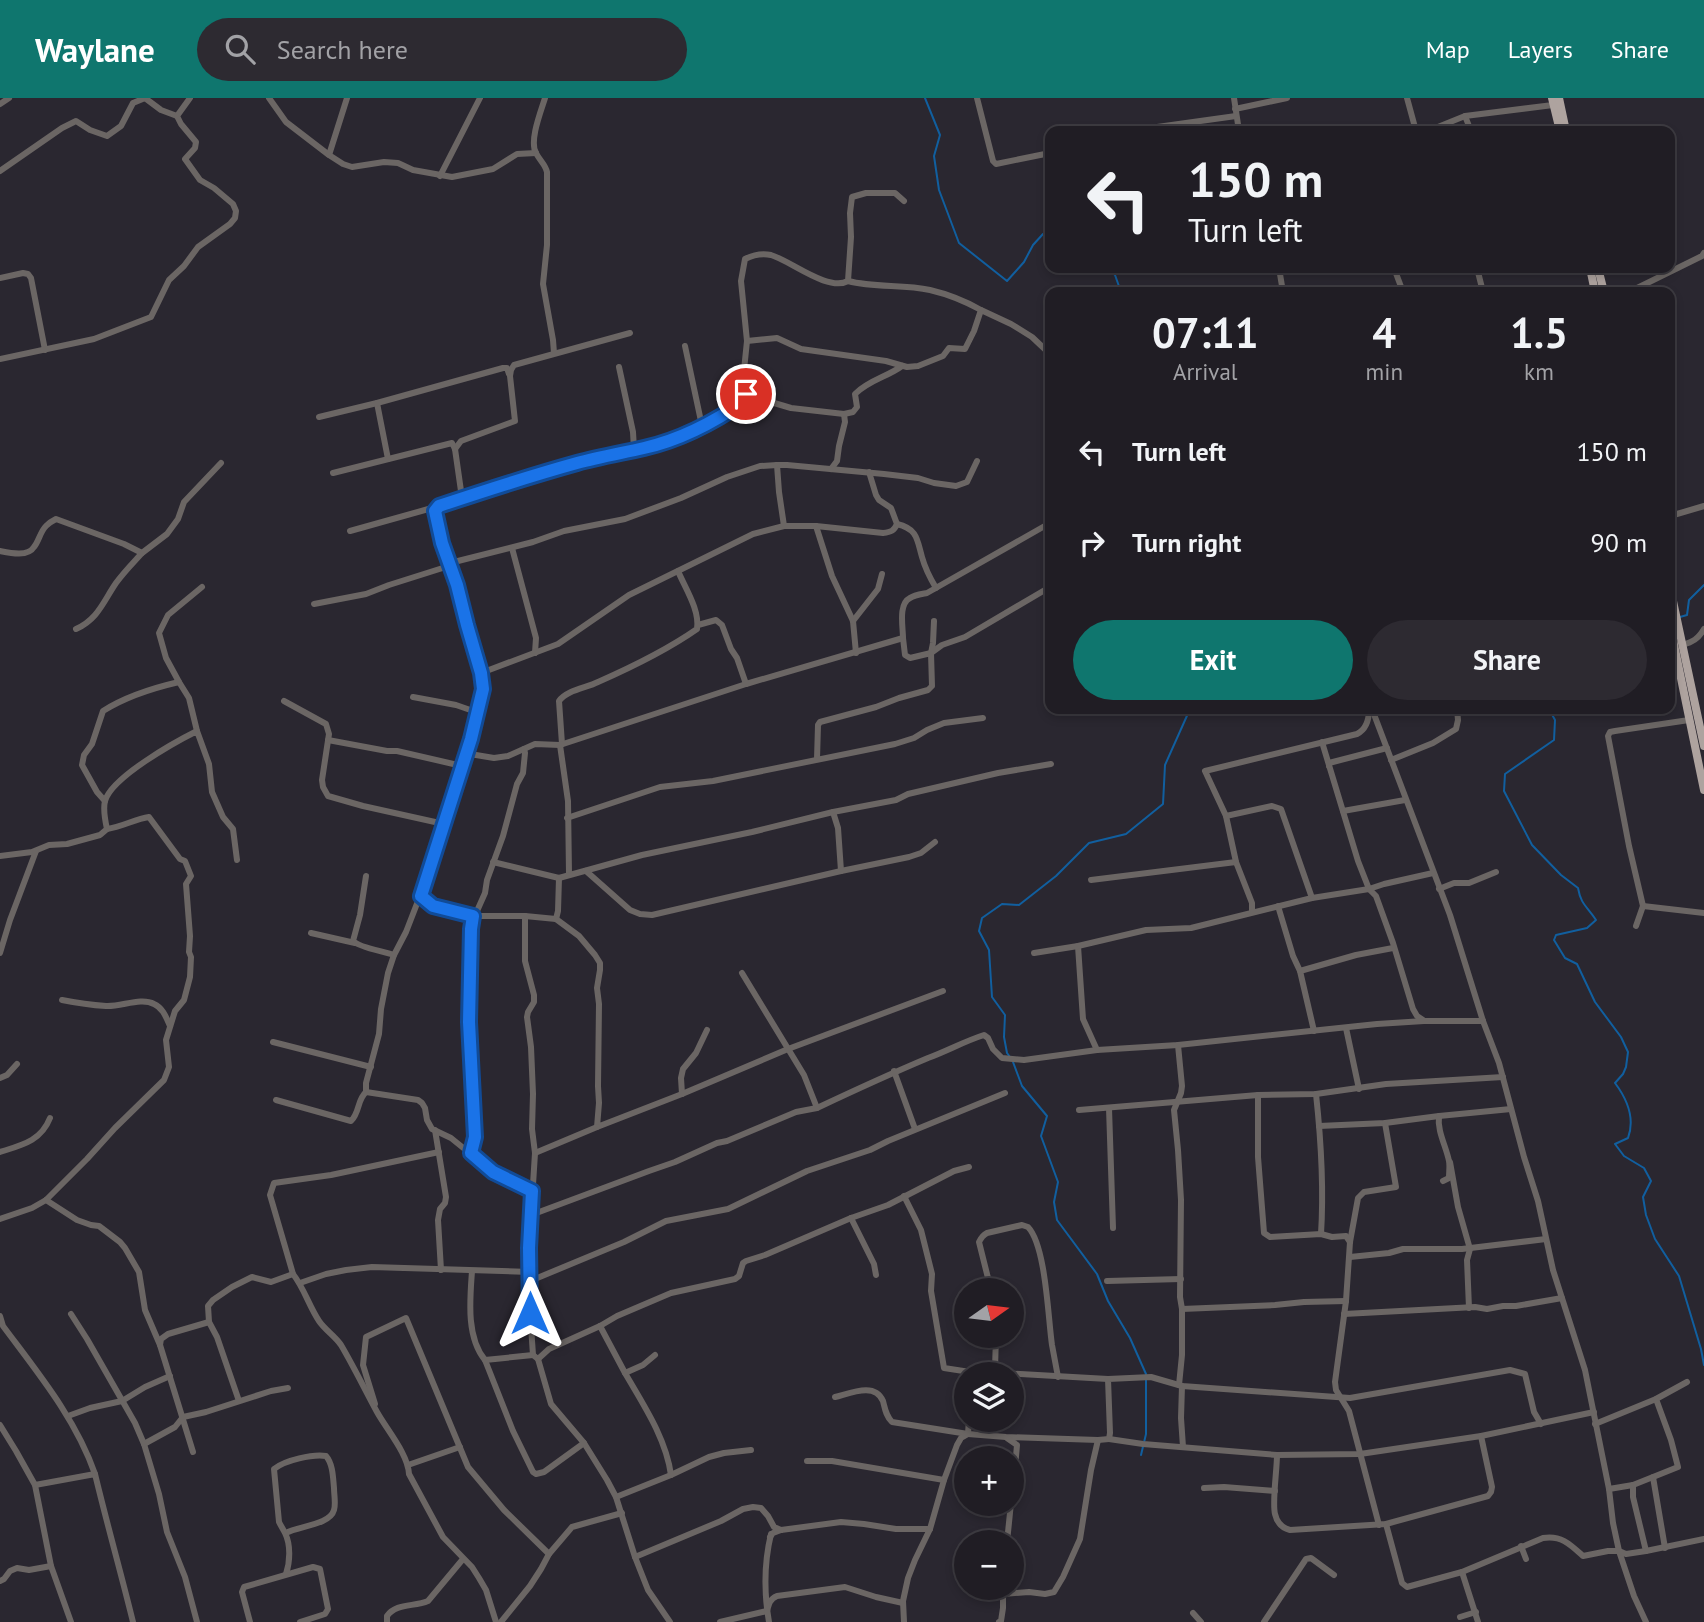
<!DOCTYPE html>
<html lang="en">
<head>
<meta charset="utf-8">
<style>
	:root { --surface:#201d24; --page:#2d2a31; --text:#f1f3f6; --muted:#a2a2a6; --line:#3d3b41; --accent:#0f766e }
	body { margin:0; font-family:"PT Sans",sans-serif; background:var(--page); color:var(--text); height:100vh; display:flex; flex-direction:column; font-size:26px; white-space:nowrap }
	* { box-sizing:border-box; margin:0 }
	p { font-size:23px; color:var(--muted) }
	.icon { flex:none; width:38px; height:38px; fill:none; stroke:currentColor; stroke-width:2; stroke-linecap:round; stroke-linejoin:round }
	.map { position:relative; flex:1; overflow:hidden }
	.details { position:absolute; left:1045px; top:189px; width:630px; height:427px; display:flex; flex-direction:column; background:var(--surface); border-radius:14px; box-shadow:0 4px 10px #0003,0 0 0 2px var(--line) }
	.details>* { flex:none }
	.guide { position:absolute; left:1045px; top:28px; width:630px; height:147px; border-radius:14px; box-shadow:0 4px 10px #0003,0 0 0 2px var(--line); background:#201d24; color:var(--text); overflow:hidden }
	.needle { width:46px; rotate:76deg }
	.fabs { position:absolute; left:954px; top:1180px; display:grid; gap:14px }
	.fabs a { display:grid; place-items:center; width:70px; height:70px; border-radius:50%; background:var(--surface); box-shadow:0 4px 10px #0003,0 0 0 2px var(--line); font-size:35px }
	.pin { position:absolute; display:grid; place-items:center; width:60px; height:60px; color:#fff; margin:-30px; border:4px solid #fff; border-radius:50%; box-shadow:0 2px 7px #0007 }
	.me { position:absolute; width:77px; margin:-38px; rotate:0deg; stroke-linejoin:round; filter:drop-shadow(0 0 5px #0008) }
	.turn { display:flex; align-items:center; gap:24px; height:147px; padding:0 28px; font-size:32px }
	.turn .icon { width:91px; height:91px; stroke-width:2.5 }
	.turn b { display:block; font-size:49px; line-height:60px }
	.eta { display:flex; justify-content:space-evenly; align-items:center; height:119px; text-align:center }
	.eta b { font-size:42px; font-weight:700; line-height:49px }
	.primary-button { display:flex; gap:14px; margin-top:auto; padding:14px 28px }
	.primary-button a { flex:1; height:80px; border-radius:42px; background:var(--accent); color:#fff; font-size:28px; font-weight:700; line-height:80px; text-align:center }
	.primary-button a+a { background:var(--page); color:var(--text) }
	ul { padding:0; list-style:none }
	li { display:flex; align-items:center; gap:21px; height:91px; padding:0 28px }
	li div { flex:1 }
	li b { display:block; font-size:26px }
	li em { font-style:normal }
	header { display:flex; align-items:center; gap:42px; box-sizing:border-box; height:98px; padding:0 35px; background:var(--accent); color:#fff }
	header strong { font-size:33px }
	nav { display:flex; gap:38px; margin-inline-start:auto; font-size:24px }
	.search { width:490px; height:63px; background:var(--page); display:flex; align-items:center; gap:18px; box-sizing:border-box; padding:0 24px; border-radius:38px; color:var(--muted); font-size:26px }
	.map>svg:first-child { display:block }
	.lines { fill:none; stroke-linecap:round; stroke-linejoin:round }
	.stream { stroke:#115f9f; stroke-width:2 }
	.minor { stroke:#6b6664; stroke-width:6 }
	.major { stroke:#aea39f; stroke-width:8 }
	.route-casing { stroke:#114b97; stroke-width:18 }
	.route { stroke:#1a73e8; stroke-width:12 }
</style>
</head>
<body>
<header>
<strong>Waylane</strong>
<div class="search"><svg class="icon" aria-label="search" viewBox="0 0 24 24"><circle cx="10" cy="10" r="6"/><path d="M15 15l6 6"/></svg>Search here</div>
<nav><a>Map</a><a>Layers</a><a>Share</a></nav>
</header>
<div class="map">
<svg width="1704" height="1524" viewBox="0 0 1704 1524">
	<rect width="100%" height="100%" fill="#2a2730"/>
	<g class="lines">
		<g class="stream">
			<path d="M925,0L940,37L934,58L939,92L959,145L1007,183L1024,164L1033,147L1043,136L1050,139"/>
			<path d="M1107,170L1115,177L1121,194"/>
			<path d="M1680,519L1687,517L1689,502L1704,487"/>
			<path d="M1549,611L1555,622L1554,642L1505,676L1504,693L1532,747L1561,777L1578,790C1581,807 1587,808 1596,822L1587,830L1556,837L1554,842L1565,860L1577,866L1595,904L1621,939L1628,954L1626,969L1623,976L1615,985C1627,1001 1635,1021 1628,1040L1615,1046L1624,1058L1644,1070L1651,1083L1643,1099L1646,1117L1655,1141L1679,1178L1701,1251L1704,1267"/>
			<path d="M1010,959L1007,955L1004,939L1005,917L992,899L989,852L979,833L982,820L1002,806L1019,807L1056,778L1089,745L1126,736L1163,706L1165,667L1190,611"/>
			<path d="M1013,964L1022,988L1047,1018L1041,1038L1058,1084L1054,1104L1057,1122L1097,1176L1108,1203L1130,1240L1146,1276"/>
			<path d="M1141,1357L1146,1336V1281"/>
		</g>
		<g class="minor">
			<path d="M145,0L161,12L177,18"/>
			<path d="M269,0L286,24L329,57L343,66L352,69L384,64L398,65L413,72L452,79L493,71L517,56L536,55"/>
			<path d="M545,0C541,13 529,43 536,55C540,63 545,66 547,74V147L543,186L553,242L554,255"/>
			<path d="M977,0L993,63L996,66L1050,55"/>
			<path d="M1234,0L1239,33"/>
			<path d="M1407,0L1416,33"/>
			<path d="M0,6L9,0"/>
			<path d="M1235,11L1287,0"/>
			<path d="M1465,18L1471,33"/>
			<path d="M1136,33L1150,30L1236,18"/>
			<path d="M1428,33L1465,18L1553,7"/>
			<path d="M329,57L347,0"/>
			<path d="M0,73L62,30L76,23L90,32L107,38L121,28L133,5L145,0"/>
			<path d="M440,78L480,0"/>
			<path d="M1279,170L1283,194"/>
			<path d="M1394,170L1403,194"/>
			<path d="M1477,170L1483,194"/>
			<path d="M0,180L23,175L28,176L31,180L45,252"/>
			<path d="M848,183C875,190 903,186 930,192C947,196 965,203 981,212"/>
			<path d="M1629,194L1702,158L1704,155"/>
			<path d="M747,243L741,183L745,161C753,157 762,155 771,157C791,163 828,194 848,183L851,139L850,115L852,99L866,95H895L904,103"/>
			<path d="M685,248L702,328"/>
			<path d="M0,261L94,241L151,219L169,182L184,168L198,149L230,126L235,120L236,113L233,106L214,90L200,82L185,61L195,50L196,44L181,26L177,18L190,0"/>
			<path d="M619,269L633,334L634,351"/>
			<path d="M746,302L744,272L747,243L777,240L801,251L886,263L907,269L918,268L943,258L949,250L965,251L974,233L981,212L1011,226L1032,239L1050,256"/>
			<path d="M377,305L388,361"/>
			<path d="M319,319L377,305L503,270H507L509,276"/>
			<path d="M455,351L461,343L515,323L510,278L511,272L514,267L630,235"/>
			<path d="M831,371L837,363L839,348L845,324L844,316"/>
			<path d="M333,375L452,345L455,351L462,400"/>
			<path d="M1670,418L1704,408"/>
			<path d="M897,426C918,431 917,442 922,459C925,470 930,480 936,490"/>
			<path d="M784,428L779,394L777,367H787L884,376L918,380L934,385L956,388L967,384L977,363"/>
			<path d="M816,428L832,478L853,523L856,555"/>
			<path d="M350,433L439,408"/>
			<path d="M512,450L536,540L535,555"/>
			<path d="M0,453C10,455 28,459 34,449C39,443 40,434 46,428C49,425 52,423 56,421L124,446L142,455C133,465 124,474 116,485C103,504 98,521 76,531"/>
			<path d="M142,455L167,436L178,421L184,404L221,365"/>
			<path d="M314,506L366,496L389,487L449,468L454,464L533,444L564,433L625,421L681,400L727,379L760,368L777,367"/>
			<path d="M853,523L878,491L882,476"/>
			<path d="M698,527L716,522L722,527L731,551L737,560L746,586"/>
			<path d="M903,540L905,557L910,560L931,555L942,547L965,539L1050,489"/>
			<path d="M1682,547C1693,544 1698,541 1704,531"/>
			<path d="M481,575L558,546L629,497L753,436L784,428H816L883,435C891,434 894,433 897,426L891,410L879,402L876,397L869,374"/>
			<path d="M413,599L456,607L479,615"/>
			<path d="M284,603L326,626L329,636L322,682L323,689L328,698L363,708L444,726"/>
			<path d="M1372,611L1450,817L1483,923L1499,965L1524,1059L1538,1103L1553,1172L1585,1272L1609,1391L1613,1425L1619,1453L1634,1498L1646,1524"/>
			<path d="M197,633L189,600L179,584L166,560L159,535L168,517L202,489"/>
			<path d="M328,642L387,653H397L462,668"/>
			<path d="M1322,644L1358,763L1369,791L1376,798L1393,845L1413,911L1417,918L1423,922"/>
			<path d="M562,646L559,603C567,592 586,590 598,584C632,569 667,552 697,531C700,512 685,490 678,473"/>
			<path d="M560,647L568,703L569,776"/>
			<path d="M466,657L470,656L494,660L508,658L535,646L560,647L746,586L903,540C903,529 898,506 910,500C914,497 922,496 927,495L1050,425"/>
			<path d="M817,661L818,627L820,624L876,609L899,600L928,592L932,588L931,555L933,545L934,523"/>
			<path d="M1391,662L1433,645L1456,631L1458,622L1457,611"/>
			<path d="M1329,668V665L1387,650"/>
			<path d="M105,703L97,694L82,667L84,657L92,646L103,613C125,599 153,590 179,584"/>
			<path d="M1343,713L1405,702"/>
			<path d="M833,714L838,730L841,773"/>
			<path d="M1226,718L1272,708L1281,711L1312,800"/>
			<path d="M567,720L660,689L713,683L895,646L914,640L927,632L944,625L983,620"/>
			<path d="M0,758L32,754L49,747L67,746L100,737L107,731C105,722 103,711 105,703C112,679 175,644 197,633L209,666L212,694L223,719L233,731L237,762"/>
			<path d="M493,764L559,780L642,757L752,734L833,714L896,702L908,696L998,675L1051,666"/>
			<path d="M586,773L630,812L640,816L652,817L841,773L909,759L921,755L935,744"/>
			<path d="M366,778L360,817L353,843C360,850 383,853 394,857"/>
			<path d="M1091,782L1236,764"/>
			<path d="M1439,791L1454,785H1469L1496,774"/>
			<path d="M421,798L433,808L473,818L477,813L485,795L487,782L503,738L517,686L523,675L525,655L524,651"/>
			<path d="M1278,808L1293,858L1300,873L1314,933"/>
			<path d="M1643,808L1704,815"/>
			<path d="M1252,814V805L1236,764L1226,718L1205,673L1357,636C1367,631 1369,621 1369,611"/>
			<path d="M525,818V863L534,897V904L528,914L527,919L531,949L533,996L532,1031L535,1055L529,1150V1199L533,1257L538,1261L551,1306L584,1345L607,1382L616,1399L635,1459L648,1492L670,1524"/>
			<path d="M556,821L558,813L559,780"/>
			<path d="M1636,828L1643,808L1629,748L1608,638L1610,634L1615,633L1689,622"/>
			<path d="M311,835L355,845"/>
			<path d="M1078,848L1083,921L1097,952"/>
			<path d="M0,855L10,822L36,753"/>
			<path d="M1034,855L1078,848L1146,832L1191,830L1312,800L1369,791L1384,786L1433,775"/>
			<path d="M1300,873L1356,857L1393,850"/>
			<path d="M62,902C77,905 91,907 106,908C121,909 141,899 154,906C163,910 166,919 170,928"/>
			<path d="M1346,930L1359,991"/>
			<path d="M273,944L371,969"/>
			<path d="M1178,947L1182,988L1181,995L1174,1012L1178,1052L1181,1102L1180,1199L1182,1211L1275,1207L1304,1204L1346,1203"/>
			<path d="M894,973L915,1031"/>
			<path d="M0,980L7,977L17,966"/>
			<path d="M366,994L418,1002L422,1005L425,1010L427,1022L432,1031L451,1040L493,1074L532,1093"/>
			<path d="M682,996L681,980L683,971L696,955L707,932"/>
			<path d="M1316,996C1321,1042 1324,1089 1321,1136"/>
			<path d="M1258,997V1059L1264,1135L1270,1139L1321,1136L1332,1139L1346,1138L1350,1144"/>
			<path d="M276,1002L351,1023C360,1014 357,1002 366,994V985L379,936L381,911L388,875L394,857L406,834L430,772L479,615L483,591L481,575L467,527L457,487L442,445L435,413L439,408L576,366L621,354L645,350L669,342L702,328L746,302H764L791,310L844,316L853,314L857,309L855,296C869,282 887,279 902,268"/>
			<path d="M817,1010C853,993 890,976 928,960C947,953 965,943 984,937L988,940L993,951L1002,960L1024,962L1097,952L1178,947L1377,926L1424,923H1483"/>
			<path d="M1109,1010L1113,1130"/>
			<path d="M1079,1012L1258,997L1316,996L1386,986L1503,979"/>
			<path d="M1319,1028L1385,1025L1439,1018"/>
			<path d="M435,1032L446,1099L445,1105L440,1111L438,1122L441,1172"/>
			<path d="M0,1054C22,1047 41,1043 50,1020"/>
			<path d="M439,1054L331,1077L274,1085L270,1097L293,1176C304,1190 309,1208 319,1223C325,1232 335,1238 341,1247C354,1269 365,1292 377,1314C387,1332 408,1356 409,1376L443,1439L472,1469L479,1480L486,1492L496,1524"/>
			<path d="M471,1055L475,1039L469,924L471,831L473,818H525L556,821L579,838L595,857L600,865V872L597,890L599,906L598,988L599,1005L597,1029L682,996L788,951L943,893"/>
			<path d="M535,1055L597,1029"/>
			<path d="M1450,1064L1458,1109L1470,1151L1467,1162L1469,1210"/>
			<path d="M1443,1083L1449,1080C1449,1074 1450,1068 1449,1063C1446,1048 1437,1033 1439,1018L1511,1011"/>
			<path d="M904,1098L921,1132L932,1176L931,1193L944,1270L970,1274V1276"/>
			<path d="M46,1102L77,1122L91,1127L99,1128L120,1144L125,1150L139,1174L145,1212L160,1247"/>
			<path d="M531,1117L649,1073L675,1064L717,1045L727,1043L796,1014L817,1010L804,977L742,875"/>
			<path d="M851,1120L874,1166L876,1177"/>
			<path d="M0,1121L32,1110L46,1102L87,1061L115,1030L164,982L169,969L166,942L175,913L184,902L190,879L191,859L189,854L190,838L186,786L191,778L185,763L180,761L149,719C135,721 122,729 107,731"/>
			<path d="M1350,1159L1389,1155L1403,1151H1462L1546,1141"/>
			<path d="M472,1173C470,1201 466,1239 485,1262L513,1333L533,1374L536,1376L544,1374L584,1345"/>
			<path d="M530,1183L624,1144L666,1123L728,1111L807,1073L870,1052L888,1043L1005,995"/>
			<path d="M1107,1183L1181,1181"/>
			<path d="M300,1185L326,1176L346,1172L372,1169L530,1174"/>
			<path d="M991,1192L979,1144C981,1140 983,1137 987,1135L1022,1127L1028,1129C1046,1148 1048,1220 1052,1247C1054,1258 1056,1268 1058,1279"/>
			<path d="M71,1216L87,1241L135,1325L144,1346L159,1396L167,1434L185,1479L197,1524"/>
			<path d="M1344,1216L1475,1209L1487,1211L1503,1208H1516L1562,1200"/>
			<path d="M0,1218L3,1228C38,1275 76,1321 95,1376"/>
			<path d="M600,1228L625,1275"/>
			<path d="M655,1257L643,1267L625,1275C643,1306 666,1340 671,1377"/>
			<path d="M538,1261L549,1251L600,1228L617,1218L671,1195L735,1181L739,1178L743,1165L746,1163L765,1157L851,1120L888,1107L954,1073L969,1069"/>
			<path d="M485,1262L533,1257"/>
			<path d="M995,1271L1002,1275L1108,1281"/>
			<path d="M978,1276L995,1271L996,1237"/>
			<path d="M1179,1287L1182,1257V1211"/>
			<path d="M1182,1288L1181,1320L1183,1349"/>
			<path d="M835,1299C851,1295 875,1284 883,1303C885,1311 886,1318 892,1324L968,1336L1006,1339L1098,1342L1109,1341L1110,1335L1108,1281L1151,1279L1182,1288L1350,1300L1510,1272L1525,1276L1534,1314L1541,1326"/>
			<path d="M239,1303L217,1239L209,1224L208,1208L213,1202L232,1189L252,1179L271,1184L293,1176"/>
			<path d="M375,1306L363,1267L366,1239L406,1220L468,1369L504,1412L549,1456"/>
			<path d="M68,1318L90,1310L122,1303L145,1289L170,1278"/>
			<path d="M1595,1326L1656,1301L1687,1284"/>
			<path d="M0,1327L16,1353L35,1387L51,1468L71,1524"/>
			<path d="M1007,1340L1017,1347L1012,1404"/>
			<path d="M1109,1341L1143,1346L1277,1357L1360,1356L1481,1338L1594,1314"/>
			<path d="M144,1346L175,1329L183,1319L206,1314L271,1293L288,1290"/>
			<path d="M193,1354L160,1247L161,1241L168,1236L209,1224"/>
			<path d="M1277,1357C1277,1372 1272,1404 1275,1416C1277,1425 1282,1430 1290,1432L1386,1426L1488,1398L1491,1394L1492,1389L1481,1338"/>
			<path d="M807,1363H832L944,1382"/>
			<path d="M408,1367L460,1349"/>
			<path d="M1653,1379L1665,1450"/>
			<path d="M35,1387L95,1376C107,1426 121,1475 133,1524"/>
			<path d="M1633,1387V1399L1646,1453"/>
			<path d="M1204,1390L1224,1389L1275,1393"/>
			<path d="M1609,1391L1633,1387L1678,1369L1671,1342L1656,1301"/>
			<path d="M616,1399L671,1377L709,1359L724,1355L751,1352"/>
			<path d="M1386,1426L1402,1485L1407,1489L1462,1474L1543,1440C1561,1437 1570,1446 1583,1458L1608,1453H1619L1626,1456L1646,1453L1704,1441"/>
			<path d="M1379,1427L1349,1313L1336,1292L1335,1284L1346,1203L1350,1144L1358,1100L1364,1094L1396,1089L1385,1025"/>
			<path d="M286,1435C298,1428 330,1427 334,1412C336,1406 334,1397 334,1390C333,1380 333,1366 326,1358C313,1356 285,1362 274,1371L279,1424C281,1428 283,1431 285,1435C291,1447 290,1464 286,1476"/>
			<path d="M770,1439L773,1435L781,1432L841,1424L864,1426L896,1431H930"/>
			<path d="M1007,1444L1011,1405"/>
			<path d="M1521,1448L1526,1461"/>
			<path d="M635,1459L721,1423L743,1411L753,1409L761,1410L768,1418L774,1429L781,1432"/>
			<path d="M1462,1474L1478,1524"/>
			<path d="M0,1483L4,1481L10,1473L17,1470L29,1472L51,1468"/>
			<path d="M1003,1496L1029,1494L1045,1496L1054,1494L1063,1479L1080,1441L1091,1372L1098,1342"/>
			<path d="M1193,1515L1201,1524"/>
			<path d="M1460,1519L1476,1514"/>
			<path d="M250,1524L242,1494L244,1489L313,1469L320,1471L328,1511L325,1516L300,1524"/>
			<path d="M387,1524V1518C396,1505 414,1509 428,1503L463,1461"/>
			<path d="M501,1524L530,1488L541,1471L549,1456L572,1429L622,1415"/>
			<path d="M720,1524L767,1513C769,1505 770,1501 777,1498L845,1489L876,1499L903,1505"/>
			<path d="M769,1524C764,1495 764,1465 771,1436"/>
			<path d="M904,1524L903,1503L908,1480L915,1462L930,1431L944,1382L957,1347L961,1340L968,1336L969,1321"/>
			<path d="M999,1524L1001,1523L1003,1510V1489"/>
			<path d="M1264,1524L1306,1461L1311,1460L1334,1477"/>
		</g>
		<g class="major">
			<path d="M1552,0L1560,33"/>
			<path d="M1559,0L1566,33"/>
			<path d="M1590,170L1595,194"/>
			<path d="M1598,170L1604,194"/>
			<path d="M1670,489L1704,648"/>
			<path d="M1670,527L1704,692"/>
		</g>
	</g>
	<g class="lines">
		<g class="route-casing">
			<path id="route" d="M530,1215L529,1150L532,1093L493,1074L471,1055L475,1039L469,924L471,831L473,818L433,808L421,798L471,641L483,591L481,575L467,527L457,487L442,445L435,413L439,408C484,393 530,378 577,365C599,359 622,355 644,350C680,342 716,323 746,302V296"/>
		</g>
		<use href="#route" class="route"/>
	</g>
</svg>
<div class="fabs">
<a><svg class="needle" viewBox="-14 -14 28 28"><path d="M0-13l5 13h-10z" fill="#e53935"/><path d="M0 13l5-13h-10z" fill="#a2a2a6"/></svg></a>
<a><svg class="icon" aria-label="layers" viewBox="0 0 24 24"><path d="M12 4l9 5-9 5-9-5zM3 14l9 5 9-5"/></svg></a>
<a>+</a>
<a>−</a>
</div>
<div class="pin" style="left:746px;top:296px;background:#d93025"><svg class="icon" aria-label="arrive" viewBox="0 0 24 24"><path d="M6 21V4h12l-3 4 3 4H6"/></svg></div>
<svg class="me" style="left:530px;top:1215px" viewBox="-20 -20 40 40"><path d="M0-17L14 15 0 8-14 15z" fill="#1a73e8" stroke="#fff" stroke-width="4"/></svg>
<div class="guide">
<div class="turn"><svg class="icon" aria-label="left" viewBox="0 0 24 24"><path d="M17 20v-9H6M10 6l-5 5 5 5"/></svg><div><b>150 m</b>Turn left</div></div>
</div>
<section class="details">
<div class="eta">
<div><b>07:11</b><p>Arrival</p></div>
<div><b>4</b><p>min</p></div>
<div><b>1.5</b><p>km</p></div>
</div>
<ul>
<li><svg class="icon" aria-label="left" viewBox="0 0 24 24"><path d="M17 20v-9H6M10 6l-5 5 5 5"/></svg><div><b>Turn left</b></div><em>150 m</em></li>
<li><svg class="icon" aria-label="right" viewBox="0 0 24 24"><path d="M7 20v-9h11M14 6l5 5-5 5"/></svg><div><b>Turn right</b></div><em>90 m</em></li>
</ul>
<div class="primary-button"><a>Exit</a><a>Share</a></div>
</section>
</div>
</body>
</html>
